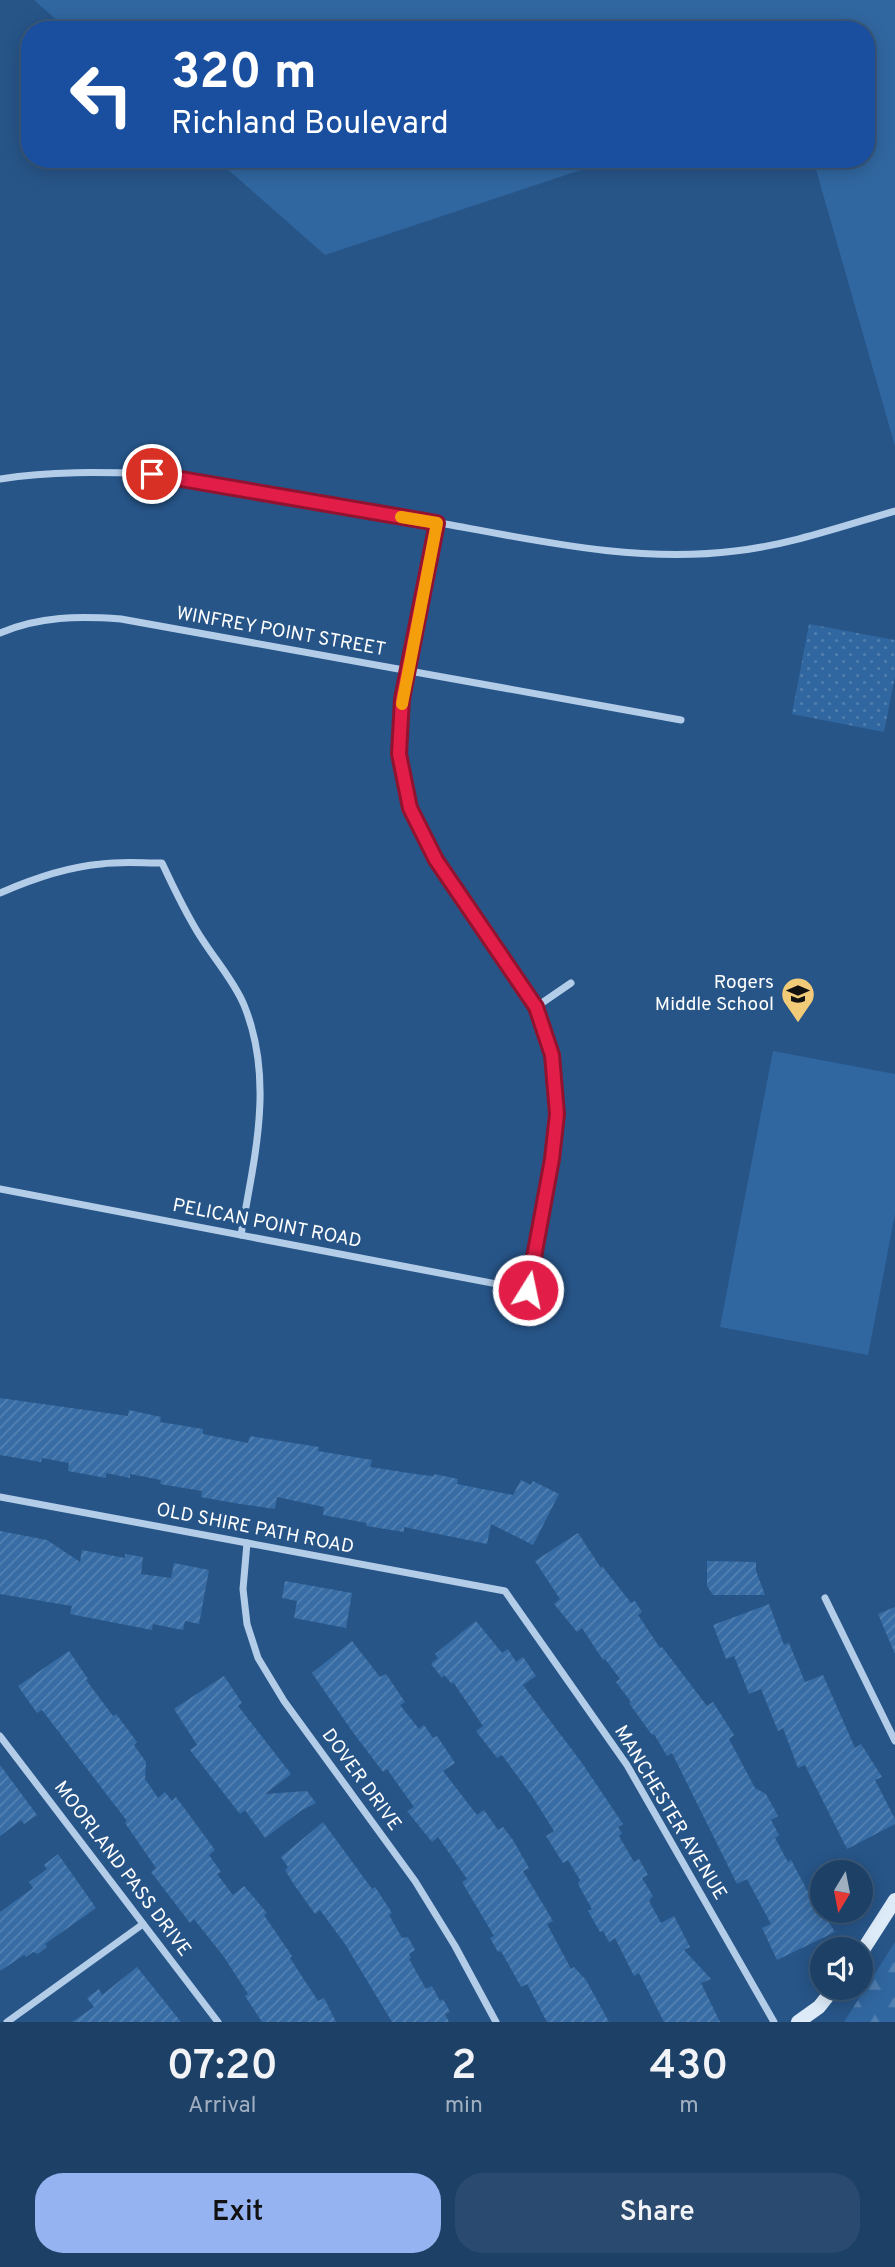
<!DOCTYPE html>
<html lang="en">
<head>
<meta charset="utf-8">
<style>
	:root { --surface:#1d4066; --page:#2a4b6f; --text:#f1f3f6; --muted:#a0afbf; --line:#3b597a; --accent:#95b2f1 }
	body { margin:0; font-family:Overpass,sans-serif; background:var(--page); color:var(--text); height:100vh; display:flex; flex-direction:column; font-size:26px; white-space:nowrap }
	* { box-sizing:border-box; margin:0 }
	p { font-size:23px; color:var(--muted) }
	.icon { flex:none; width:38px; height:38px; fill:none; stroke:currentColor; stroke-width:2; stroke-linecap:round; stroke-linejoin:round }
	.map { position:relative; height:2022px; overflow:hidden }
	.sheet { display:flex; flex-direction:column; background:var(--surface); flex:1 }
	.sheet>* { flex:none }
	.guide { position:absolute; left:21px; top:21px; width:854px; height:147px; border-radius:28px; box-shadow:0 4px 18px #0003,0 0 0 2px var(--line); background:#1a4fa0; color:#fff; overflow:hidden }
	.needle { width:46px; rotate:190deg }
	.buttons { position:absolute; left:810px; top:1860px; display:grid; gap:14px }
	.buttons a { display:grid; place-items:center; width:63px; height:63px; border-radius:50%; background:var(--surface); box-shadow:0 4px 18px #0003,0 0 0 2px var(--line); font-size:35px }
	.pin { position:absolute; display:grid; place-items:center; width:60px; height:60px; color:#fff; margin:-30px; border:4px solid #fff; border-radius:50%; box-shadow:0 2px 7px #0007 }
	.me { position:absolute; width:77px; margin:-38px; rotate:10deg; stroke-linejoin:round; filter:drop-shadow(0 0 5px #0008) }
	.turn { display:flex; align-items:center; gap:24px; height:147px; padding:0 35px; font-size:32px }
	.turn .icon { width:91px; height:91px; stroke-width:2.5 }
	.turn b { display:block; font-size:49px; line-height:60px }
	.eta { display:flex; justify-content:space-evenly; align-items:center; height:119px; text-align:center }
	.eta b { font-size:42px; font-weight:600; line-height:49px }
	.action { display:flex; gap:14px; margin-top:auto; padding:14px 35px }
	.action a { flex:1; height:80px; border-radius:28px; background:var(--accent); color:#111; font-size:28px; font-weight:600; line-height:80px; text-align:center }
	.action a+a { background:var(--page); color:var(--text) }
	.map>svg:first-child { display:block }
	.green { fill:#3167a0 }
	.forest { fill:url(#forest-firs) }
	.park { fill:url(#park-dots) }
	.building { fill:url(#building-hatch) }
	.lines { fill:none; stroke-linecap:round; stroke-linejoin:round }
	.street { stroke:#b3cde9; stroke-width:7 }
	.secondary { stroke:#ddeaf8; stroke-width:14 }
	.route-casing { stroke:#92132f; stroke-width:18 }
	.route { stroke:#e11d48; stroke-width:12 }
	.slow { stroke:#f59e0b; stroke-width:12 }
	.labels { text-anchor:middle; dominant-baseline:central; stroke-width:7; stroke-linejoin:round; paint-order:stroke }
	.street-label { font-size:19px; fill:#fff; stroke:#275588 }
	.poi-label { font-size:19px; fill:#fff; stroke:#275588; text-anchor:end }
</style>
</head>
<body>
<div class="map">
<svg width="895" height="2022" viewBox="0 0 895 2022">
	<defs>
		<pattern id="forest-firs" width="22" height="20" patternUnits="userSpaceOnUse" patternTransform="scale(1.75)"><rect width="22" height="20" fill="#3167a0"/><path d="M5 1l3.5 6h-7zM16 11l3.5 6h-7z" fill="#507eae"/></pattern>
		<pattern id="park-dots" width="8" height="8" patternUnits="userSpaceOnUse" patternTransform="scale(1.75)"><rect width="8" height="8" fill="#3167a0"/><path d="M2 2h.1M6 6h.1" fill="none" stroke="#507eae" stroke-width="1.8" stroke-linecap="round"/></pattern>
		<pattern id="building-hatch" width="6" height="6" patternUnits="userSpaceOnUse" patternTransform="scale(1.75)"><rect width="6" height="6" fill="#376ca5"/><path d="M-1 1l2-2M0 6l6-6M5 7l2-2" fill="none" stroke="#5582b2"/></pattern>
	</defs>
	<rect width="100%" height="100%" fill="#275588"/>
	<g class="green">
		<path d="M34,0H895V446L813,159H866V30H68Z"/>
		<path d="M216,159H614L325,255Z"/>
		<path d="M773,1051L895,1074V1214L868,1355L720,1327Z"/>
	</g>
	<path class="forest" d="M895,1942V2022H844Z"/>
	<path class="park" d="M809,624L895,640V676L884,732L792,714Z"/>
	<g class="building">
		<path d="M0,1398L128,1416L129,1410L161,1417L160,1422L203,1429V1434L248,1443L250,1436L319,1447L318,1451L372,1460L370,1467L422,1475L434,1476V1474L458,1479L457,1484L513,1495L521,1480L531,1485L533,1481L559,1494L533,1545L491,1524L487,1544L404,1527V1532L366,1526L367,1523L323,1515L324,1507L277,1497L275,1509L234,1503L201,1497L202,1491L160,1484L161,1480L130,1474V1478L106,1473V1478L68,1471L69,1463L42,1458L41,1462L0,1455Z"/>
		<path d="M0,1531L47,1540L80,1562L82,1550L125,1558V1554L143,1557L141,1574L171,1578L174,1563L209,1570L199,1624L185,1621L183,1630L153,1624L152,1630L70,1614L72,1606L0,1594Z"/>
		<path d="M578,1533L601,1568L602,1566L631,1603L635,1601L642,1612L638,1615L660,1648L662,1647L707,1706L713,1702L734,1735L729,1739L755,1788L766,1794L778,1816L771,1820L779,1835L775,1838L788,1862L791,1860L814,1903L819,1900L822,1911L835,1932L777,1960L762,1928L771,1924L747,1879L737,1884L672,1753L667,1756L654,1734L652,1735L629,1703L631,1702L616,1682L620,1679L605,1659L603,1660L582,1628L577,1632L554,1604L560,1599L535,1561Z"/>
		<path d="M707,1561L756,1562V1571L765,1595H713L707,1586Z"/>
		<path d="M285,1581L352,1593L346,1628L294,1618L297,1601L282,1598Z"/>
		<path d="M769,1604L784,1645L789,1643L805,1682L823,1675L855,1748L861,1744L882,1777L875,1780L895,1819V1824L847,1849L805,1765L798,1768L783,1728L778,1731L761,1689L749,1694L734,1656L726,1659L713,1625Z"/>
		<path d="M895,1607V1654L878,1614Z"/>
		<path d="M476,1621L502,1653L508,1649L516,1662L523,1657L536,1676L523,1685L582,1763L623,1824L618,1827L622,1833L619,1836L634,1862L639,1859L648,1875L642,1878L653,1896L649,1901L661,1923L674,1916L690,1947L684,1950L711,1979L701,1983L720,2022H664L639,1973L634,1976L615,1938L609,1942L603,1931L600,1932L588,1911L592,1909L578,1884L580,1880L568,1860L563,1863L546,1836L554,1831L532,1796L502,1755L497,1758L476,1731L483,1726L453,1682L452,1684L444,1675L442,1678L431,1664L438,1658L435,1654Z"/>
		<path d="M352,1641L380,1677L386,1674L405,1702L400,1705L419,1729L424,1725L433,1738L437,1736L455,1763L443,1771L477,1815L484,1810L498,1830L503,1827L513,1840L529,1868L523,1871L553,1921L547,1924L571,1969L574,1967L586,1980L609,2022H547L527,1984L521,1987L501,1951L498,1952L490,1938L494,1936L462,1882L467,1879L438,1837L432,1842L407,1811L414,1807L387,1769L383,1772L352,1731L312,1673Z"/>
		<path d="M69,1651L88,1679L86,1680L113,1716L116,1714L137,1742L134,1745L146,1762L145,1779L158,1798L165,1792L172,1801L176,1797L215,1850L209,1855L221,1872L217,1874L233,1895L244,1886L267,1913L264,1915L292,1956L290,1958L318,2001L324,1998L336,2022H262L245,1996L248,1994L224,1957L194,1919L190,1923L151,1872L156,1868L125,1823L127,1821L42,1710L37,1713L18,1686Z"/>
		<path d="M224,1676L242,1703L238,1706L291,1774L265,1794L307,1791L316,1803L302,1810L265,1838L245,1810L240,1814L190,1750L197,1745L174,1709Z"/>
		<path d="M0,1765L37,1815L24,1824L21,1820L0,1836Z"/>
		<path d="M323,1822L372,1889L375,1887L392,1913L389,1915L402,1938L408,1937L415,1950L409,1954L411,1958L409,1959L426,1989L432,1986L440,2001L443,1999L450,2012L445,2014L449,2022H392L345,1944L320,1910L315,1914L295,1886L285,1870L288,1867L281,1857Z"/>
		<path d="M58,1854L96,1908L45,1944L47,1947L38,1954L33,1952L26,1957L24,1955L0,1971V1912L33,1888L29,1882L47,1869L44,1865Z"/>
		<path d="M137,1967L181,2022H72L94,2007L87,1998L99,1989L102,1995Z"/>
	</g>
	<g class="lines">
		<g class="street">
			<path d="M0,479C51,471 100,472 152,474C252,491 351,508 451,525C544,542 640,563 735,551C789,545 843,526 895,511"/>
			<path d="M0,633C40,616 79,616 121,619L681,720"/>
			<path d="M0,893C32,879 66,867 101,864C121,861 141,863 162,863C175,890 187,917 204,942C217,962 235,983 244,1005C275,1081 254,1158 241,1235"/>
			<path d="M536,1007L571,983"/>
			<path d="M0,1189L528,1290L552,1159L557,1114L552,1055L536,1007L437,860L410,808L399,754L403,700L437,523"/>
			<path d="M0,1497L505,1591L627,1765L774,2022"/>
			<path d="M247,1543L243,1589L247,1624L258,1658L284,1701L415,1881L455,1946L496,2022"/>
			<path d="M825,1598L895,1741"/>
			<path d="M0,1736L218,2022"/>
			<path d="M7,2022L143,1924"/>
		</g>
		<g class="secondary">
			<path d="M861,1953L895,1900"/>
			<path d="M798,2022L819,2007L834,1988"/>
		</g>
	</g>
	<g class="lines">
		<g class="route-casing">
			<path id="route" d="M152,474L437,523L402,699L399,754L410,808L436,860L536,1007L552,1055L557,1114L552,1159L528,1290"/>
		</g>
		<use href="#route" class="route"/>
		<path class="slow" d="M401,517L437,523L402,704"/>
	</g>
	<defs>
		<g id="school-pin" transform="scale(1.75)"><path d="M0 17L-7.5 6A9.5 9.5 0 1 1 7.5 6Z" fill="#f2cb78" stroke="#275588"/><path d="M0-5L7-2L0 1L-7-2ZM-4 1L0 2.5L4 1V4Q0 6-4 4Z" fill="#111"/></g>
	</defs>
	<g fill-rule="evenodd">
		<use href="#school-pin" x="798" y="994"/>
	</g>
	<g class="labels">
		<g class="street-label">
			<text transform="translate(281 632) rotate(10)">WINFREY POINT STREET</text>
			<text transform="translate(267 1224) rotate(11)">PELICAN POINT ROAD</text>
			<text transform="translate(255 1529) rotate(11)">OLD SHIRE PATH ROAD</text>
			<text transform="translate(361 1780) rotate(54)">DOVER DRIVE</text>
			<text transform="translate(670 1813) rotate(59)">MANCHESTER AVENUE</text>
			<text transform="translate(122 1869) rotate(53)">MOORLAND PASS DRIVE</text>
		</g>
		<g class="poi-label">
			<text x="774" y="983">Rogers<tspan x="774" dy="22">Middle School</tspan></text>
		</g>
	</g>
</svg>
<div class="buttons">
<a><svg class="needle" viewBox="-14 -14 28 28"><path d="M0-13l5 13h-10z" fill="#e53935"/><path d="M0 13l5-13h-10z" fill="#a0afbf"/></svg></a>
<a><svg class="icon" aria-label="sound" viewBox="0 0 24 24"><path d="M4 9h4l5-4v14l-5-4H4zM17 9q2 3 0 6"/></svg></a>
</div>
<div class="pin" style="left:152px;top:474px;background:#d93025"><svg class="icon" aria-label="arrive" viewBox="0 0 24 24"><path d="M6 21V4h12l-3 4 3 4H6"/></svg></div>
<svg class="me" style="left:528px;top:1290px" viewBox="-20 -20 40 40"><circle r="17" fill="#e11d48" stroke="#fff" stroke-width="3"/><path d="M0-11L8 9 0 5-8 9z" fill="#fff"/></svg>
<div class="guide">
<div class="turn"><svg class="icon" aria-label="left" viewBox="0 0 24 24"><path d="M17 20v-9H6M10 6l-5 5 5 5"/></svg><div><b>320 m</b>Richland Boulevard</div></div>
</div>
</div>
<section class="sheet">
<div class="eta">
<div><b>07:20</b><p>Arrival</p></div>
<div><b>2</b><p>min</p></div>
<div><b>430</b><p>m</p></div>
</div>
<div class="action"><a>Exit</a><a>Share</a></div>
</section>
</body>
</html>
